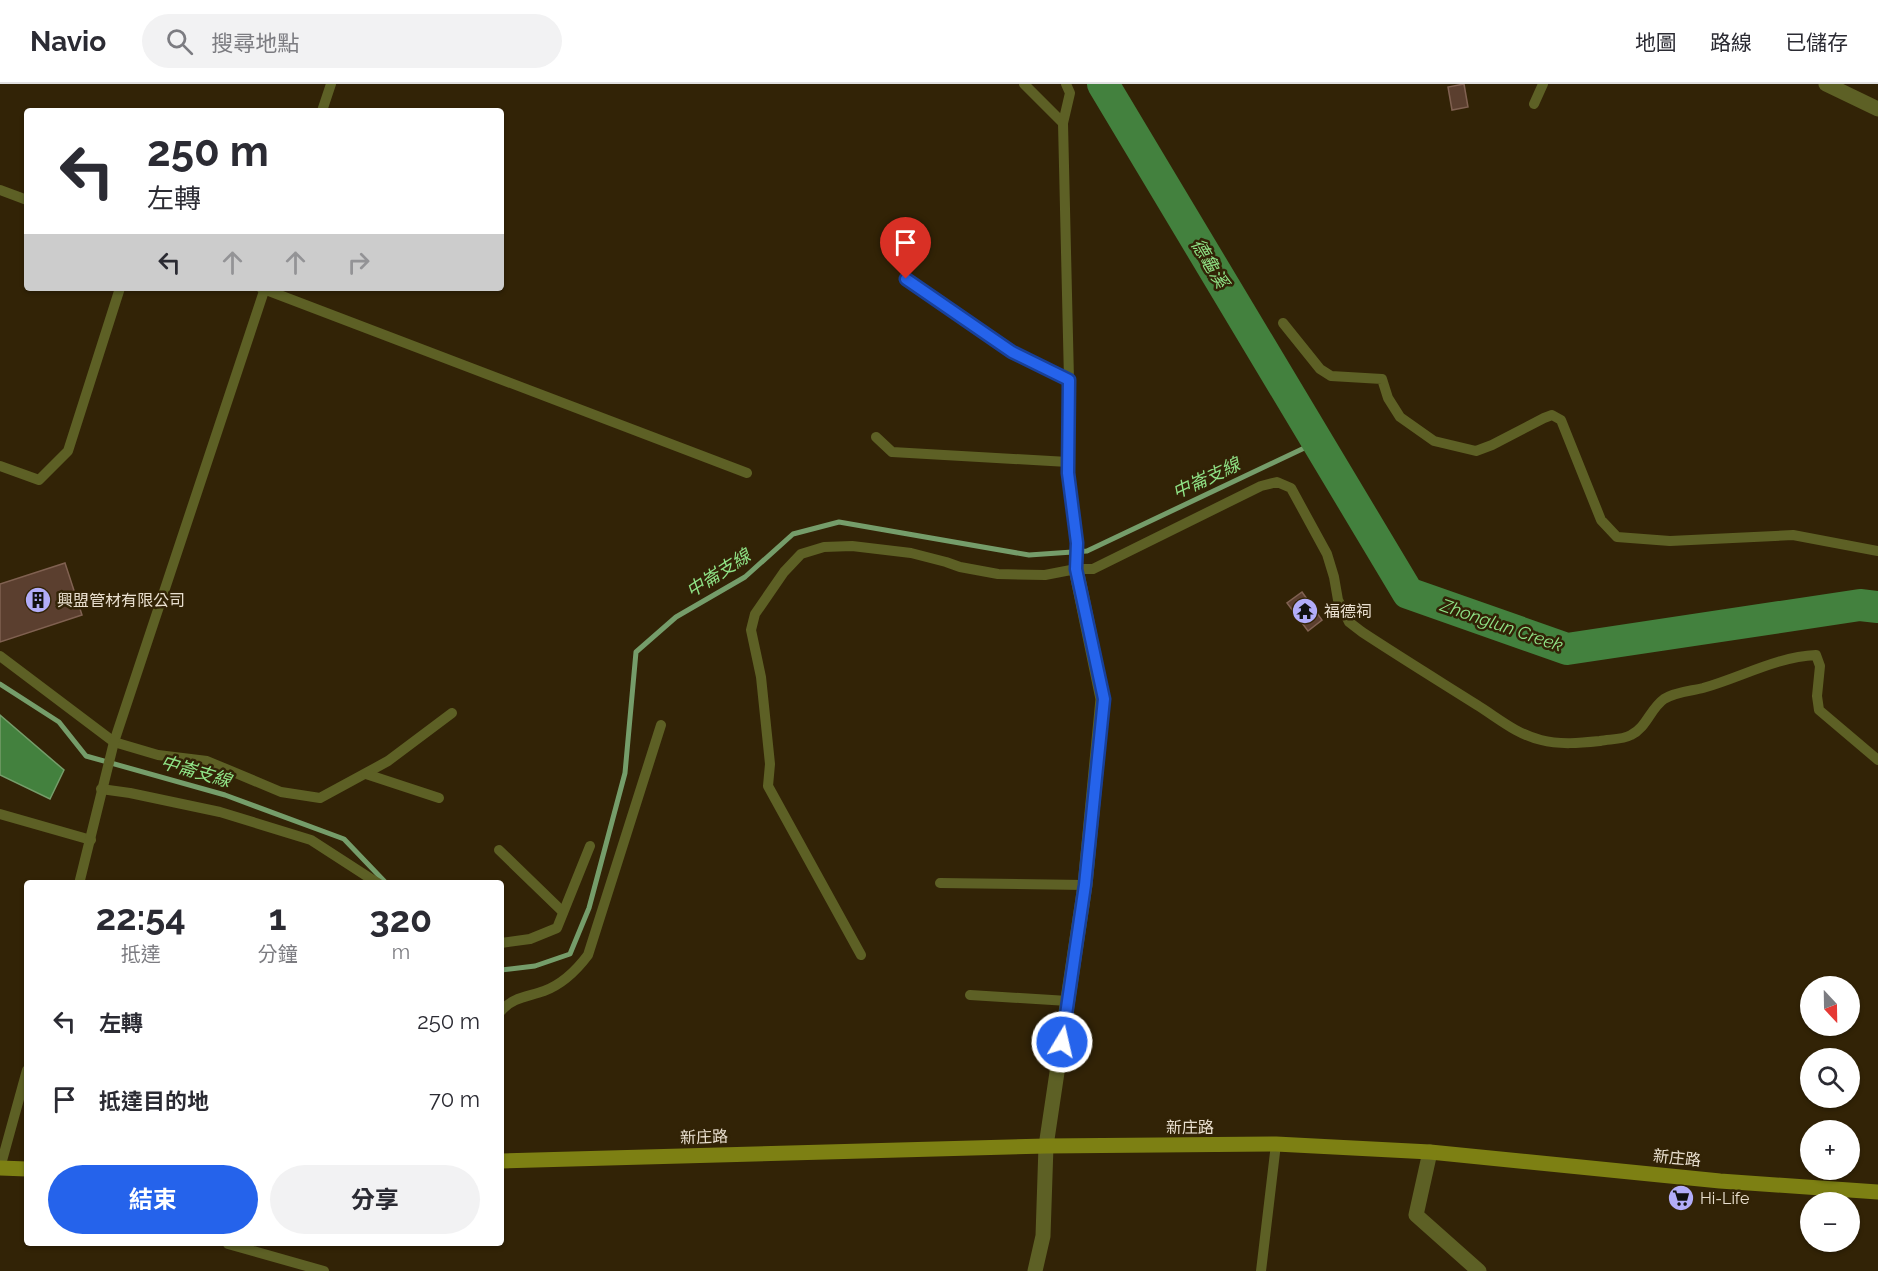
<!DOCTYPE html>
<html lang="zh-TW">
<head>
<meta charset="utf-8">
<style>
	:root { --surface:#fff; --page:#f2f2f3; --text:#2b2b33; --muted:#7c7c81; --line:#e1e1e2; --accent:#2563eb }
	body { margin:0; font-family:Raleway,"Noto Sans TC",sans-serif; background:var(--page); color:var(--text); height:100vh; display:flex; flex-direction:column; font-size:22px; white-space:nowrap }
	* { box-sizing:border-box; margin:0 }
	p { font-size:20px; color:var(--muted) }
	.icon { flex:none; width:33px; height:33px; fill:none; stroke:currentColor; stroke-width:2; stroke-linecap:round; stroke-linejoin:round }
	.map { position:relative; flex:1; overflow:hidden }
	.panel { position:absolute; left:24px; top:796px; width:480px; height:366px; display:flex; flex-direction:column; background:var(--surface); border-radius:6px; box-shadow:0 2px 4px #0004 }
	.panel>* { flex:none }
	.top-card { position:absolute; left:24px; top:24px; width:480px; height:183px; border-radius:6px; box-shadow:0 2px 4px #0004; background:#fff; color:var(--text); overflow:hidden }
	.needle { width:39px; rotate:158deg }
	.controls { position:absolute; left:1800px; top:892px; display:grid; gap:12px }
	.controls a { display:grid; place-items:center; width:60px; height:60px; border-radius:50%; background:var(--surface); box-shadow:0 2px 4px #0004; font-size:30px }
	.pin { position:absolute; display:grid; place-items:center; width:51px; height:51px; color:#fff; margin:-62px -26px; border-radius:50% 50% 50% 0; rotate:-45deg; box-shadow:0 0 6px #0007 }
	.pin .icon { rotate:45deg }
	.me { position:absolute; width:66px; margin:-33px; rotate:9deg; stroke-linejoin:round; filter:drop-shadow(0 0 4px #0008) }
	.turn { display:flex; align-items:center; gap:21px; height:126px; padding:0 24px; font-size:27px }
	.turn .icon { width:78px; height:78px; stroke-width:2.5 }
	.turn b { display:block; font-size:42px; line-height:51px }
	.lanes { display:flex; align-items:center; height:57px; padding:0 24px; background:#0003; justify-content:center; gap:30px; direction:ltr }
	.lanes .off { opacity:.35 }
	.eta { display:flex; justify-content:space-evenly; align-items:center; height:102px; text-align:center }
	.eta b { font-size:36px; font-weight:700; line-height:42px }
	.button { display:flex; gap:12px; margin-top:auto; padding:12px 24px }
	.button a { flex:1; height:69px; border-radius:36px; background:var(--accent); color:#fff; font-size:24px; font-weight:700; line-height:69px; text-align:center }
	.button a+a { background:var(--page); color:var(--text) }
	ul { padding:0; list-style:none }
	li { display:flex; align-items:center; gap:18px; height:78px; padding:0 24px }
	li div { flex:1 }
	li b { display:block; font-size:22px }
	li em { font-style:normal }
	header { display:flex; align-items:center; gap:36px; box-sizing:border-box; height:84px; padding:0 30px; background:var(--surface); border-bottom:2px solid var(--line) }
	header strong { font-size:28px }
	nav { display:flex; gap:33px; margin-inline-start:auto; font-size:21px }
	.search { width:420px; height:54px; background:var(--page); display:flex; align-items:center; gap:15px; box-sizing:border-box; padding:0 21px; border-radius:33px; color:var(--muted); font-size:22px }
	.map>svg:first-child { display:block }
	.water { fill:#43813e; stroke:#759d6a; stroke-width:1.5 }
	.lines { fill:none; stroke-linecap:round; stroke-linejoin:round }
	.stream { stroke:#759d6a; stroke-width:5 }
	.river { stroke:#43813e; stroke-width:32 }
	.building { fill:#5b3f2f; stroke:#806151; stroke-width:1.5 }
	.lane { stroke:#5d6025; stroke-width:10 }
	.street { stroke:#5d6025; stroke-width:15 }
	.secondary { stroke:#7d8013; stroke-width:15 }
	.route-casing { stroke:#184099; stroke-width:15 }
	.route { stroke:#2563eb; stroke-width:10 }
	.labels { text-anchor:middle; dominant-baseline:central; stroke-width:5; stroke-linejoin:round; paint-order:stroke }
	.poi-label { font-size:16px; fill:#e9dfcf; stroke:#322306; text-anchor:start }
	.street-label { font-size:16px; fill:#e9dfcf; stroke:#322306 }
	.water-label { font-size:18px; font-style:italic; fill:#8fe286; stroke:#322306 }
</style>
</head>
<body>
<header>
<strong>Navio</strong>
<div class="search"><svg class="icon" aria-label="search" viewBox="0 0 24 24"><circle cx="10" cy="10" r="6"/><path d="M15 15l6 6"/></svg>搜尋地點</div>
<nav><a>地圖</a><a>路線</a><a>已儲存</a></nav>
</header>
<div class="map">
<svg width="1878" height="1187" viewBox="0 0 1878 1187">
	<rect width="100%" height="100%" fill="#322306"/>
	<path class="water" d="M0,631L64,686L50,715L0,691Z"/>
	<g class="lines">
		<g class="stream">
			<path d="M0,600L59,638L86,672L225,711L344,755L387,800"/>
			<path d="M501,886L535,882L570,870L589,824L625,689L636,568L676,533L745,493L793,450L839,438L1029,471L1087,467L1317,358"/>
		</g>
		<path class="river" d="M1103,0L1408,509L1567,565L1860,521L1878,523"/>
	</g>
	<g class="building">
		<path d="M1464,0L1468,23L1452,26L1448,3Z"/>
		<path d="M65,479L82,531L0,558V500Z"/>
		<path d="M1302,508L1322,536L1308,547L1287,519Z"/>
	</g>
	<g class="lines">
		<g class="lane">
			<path d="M1024,0L1063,39"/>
			<path d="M1066,0L1070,9L1063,39L1069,296L1068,389L1077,459L1076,485"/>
			<path d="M1534,20L1543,0"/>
			<path d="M322,27L331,0"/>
			<path d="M0,106L27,116"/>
			<path d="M906,195L1012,268L1069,296"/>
			<path d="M261,204L747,389"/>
			<path d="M1283,239L1320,285L1331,292L1382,295L1388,314L1400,333L1434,357L1476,367L1492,361L1544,334L1552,331L1561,336L1601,436L1617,453L1670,457L1793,451L1878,467"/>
			<path d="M876,353L892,368L1068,378"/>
			<path d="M0,382L39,396L68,367L120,204"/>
			<path d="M0,572L114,658L158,671L207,677L281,708L320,714L388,677L452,629"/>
			<path d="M366,690L439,714"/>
			<path d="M101,705L130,709L220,728L311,756L379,800"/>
			<path d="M0,730L91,756"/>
			<path d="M499,766L563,828"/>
			<path d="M940,799L1085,801"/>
			<path d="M79,800L114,658L265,204"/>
			<path d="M501,859L530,855L557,844L590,762"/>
			<path d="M861,871L768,702L770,680L761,593L751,546L755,530L784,488L801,470L824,463L852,462L911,469L946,478L960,483L998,490L1045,491L1076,485H1093L1261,402L1277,398L1291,404L1327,470L1334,493L1338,516L1349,538L1362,548C1400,573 1439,597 1477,621C1498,634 1516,650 1541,656C1560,661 1580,659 1600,657C1609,655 1622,656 1631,651C1647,643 1650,625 1664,615C1675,608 1691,607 1703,604C1742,593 1776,573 1816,571L1820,582L1817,612L1819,626L1878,676"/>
			<path d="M970,911L1068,917"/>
			<path d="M501,927C513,913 527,913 544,907C563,900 576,887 588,871L661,641"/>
			<path d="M0,1084L27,986"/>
			<path d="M228,1160L324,1187"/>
			<path d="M1261,1187L1276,1060"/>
		</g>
		<g class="street">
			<path d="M1826,0L1878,25"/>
			<path d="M1430,1068L1416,1131L1479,1187"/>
			<path d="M1035,1187L1043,1152L1046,1062L1085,801L1103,615L1076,485"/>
		</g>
		<g class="secondary">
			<path d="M501,1077L1046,1062L1276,1060L1430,1068L1720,1097L1878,1108"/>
			<path d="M0,1084L27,1085"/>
		</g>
	</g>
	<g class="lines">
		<g class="route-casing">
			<path id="route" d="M906,195L1012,268L1069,296L1068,389L1077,459L1076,485L1104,615L1085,801L1062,958"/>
		</g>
		<use href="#route" class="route"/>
	</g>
	<defs>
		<g id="building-disc" transform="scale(1.35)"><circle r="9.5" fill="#b2adf9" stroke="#322306"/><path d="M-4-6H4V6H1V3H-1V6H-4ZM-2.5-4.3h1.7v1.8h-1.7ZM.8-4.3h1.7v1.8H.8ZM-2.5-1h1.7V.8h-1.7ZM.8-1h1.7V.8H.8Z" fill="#111"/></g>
		<g id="temple-disc" transform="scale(1.35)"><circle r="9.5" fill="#b2adf9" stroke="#322306"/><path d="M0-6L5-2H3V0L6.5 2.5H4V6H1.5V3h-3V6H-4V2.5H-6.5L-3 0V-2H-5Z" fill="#111"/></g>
		<g id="supermarket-disc" transform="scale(1.35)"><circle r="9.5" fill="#b2adf9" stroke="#322306"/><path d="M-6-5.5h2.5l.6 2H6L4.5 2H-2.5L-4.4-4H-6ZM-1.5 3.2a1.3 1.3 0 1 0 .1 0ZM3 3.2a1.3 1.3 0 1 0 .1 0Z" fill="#111"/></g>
	</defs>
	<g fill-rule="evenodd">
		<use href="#building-disc" x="38" y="516"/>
		<use href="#temple-disc" x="1305" y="527"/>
		<use href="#supermarket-disc" x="1681" y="1114"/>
	</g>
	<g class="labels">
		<g class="poi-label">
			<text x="57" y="516">興盟管材有限公司</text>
			<text x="1324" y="527">福德祠</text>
			<text x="1700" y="1114">Hi-Life</text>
		</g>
		<g class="street-label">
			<text x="1190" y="1043">新庄路</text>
			<text transform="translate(704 1053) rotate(-2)">新庄路</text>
			<text transform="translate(1677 1074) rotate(6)">新庄路</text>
		</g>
		<g class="water-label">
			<text transform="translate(1210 179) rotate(59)">德龜溪</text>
			<text transform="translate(1206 394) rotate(-25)">中崙支線</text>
			<text transform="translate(718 489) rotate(-33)">中崙支線</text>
			<text transform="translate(1502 541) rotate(19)">Zhonglun Creek</text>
			<text transform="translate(196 687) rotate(16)">中崙支線</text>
		</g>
	</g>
</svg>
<div class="controls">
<a><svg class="needle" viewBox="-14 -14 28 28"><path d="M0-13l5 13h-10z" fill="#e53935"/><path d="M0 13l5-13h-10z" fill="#7c7c81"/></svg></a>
<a><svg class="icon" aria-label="search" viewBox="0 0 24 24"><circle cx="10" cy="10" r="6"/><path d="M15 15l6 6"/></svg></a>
<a>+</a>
<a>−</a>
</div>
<div class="pin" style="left:906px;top:195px;background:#d93025"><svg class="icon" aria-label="arrive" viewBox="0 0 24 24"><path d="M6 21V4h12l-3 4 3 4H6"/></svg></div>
<svg class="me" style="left:1062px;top:958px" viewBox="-20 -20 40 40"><circle r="17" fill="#2563eb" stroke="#fff" stroke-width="3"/><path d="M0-11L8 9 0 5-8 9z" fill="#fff"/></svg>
<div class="top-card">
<div class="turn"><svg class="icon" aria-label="left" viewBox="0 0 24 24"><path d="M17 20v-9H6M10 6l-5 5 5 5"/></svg><div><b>250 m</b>左轉</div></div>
<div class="lanes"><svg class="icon" aria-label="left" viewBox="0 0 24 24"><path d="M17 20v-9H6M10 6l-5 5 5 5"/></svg><svg class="icon off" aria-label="ahead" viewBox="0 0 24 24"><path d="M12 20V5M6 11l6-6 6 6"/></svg><svg class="icon off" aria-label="ahead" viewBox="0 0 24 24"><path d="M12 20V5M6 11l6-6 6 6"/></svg><svg class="icon off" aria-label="right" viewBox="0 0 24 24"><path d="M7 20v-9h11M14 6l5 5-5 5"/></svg></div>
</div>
<section class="panel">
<div class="eta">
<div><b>22:54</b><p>抵達</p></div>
<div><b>1</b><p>分鐘</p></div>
<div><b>320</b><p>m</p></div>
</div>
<ul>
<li><svg class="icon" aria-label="left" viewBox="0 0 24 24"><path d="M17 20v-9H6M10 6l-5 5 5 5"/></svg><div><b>左轉</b></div><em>250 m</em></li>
<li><svg class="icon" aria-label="arrive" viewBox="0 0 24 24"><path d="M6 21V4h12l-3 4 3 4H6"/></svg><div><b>抵達目的地</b></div><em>70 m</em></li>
</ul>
<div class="button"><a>結束</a><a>分享</a></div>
</section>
</div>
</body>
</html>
